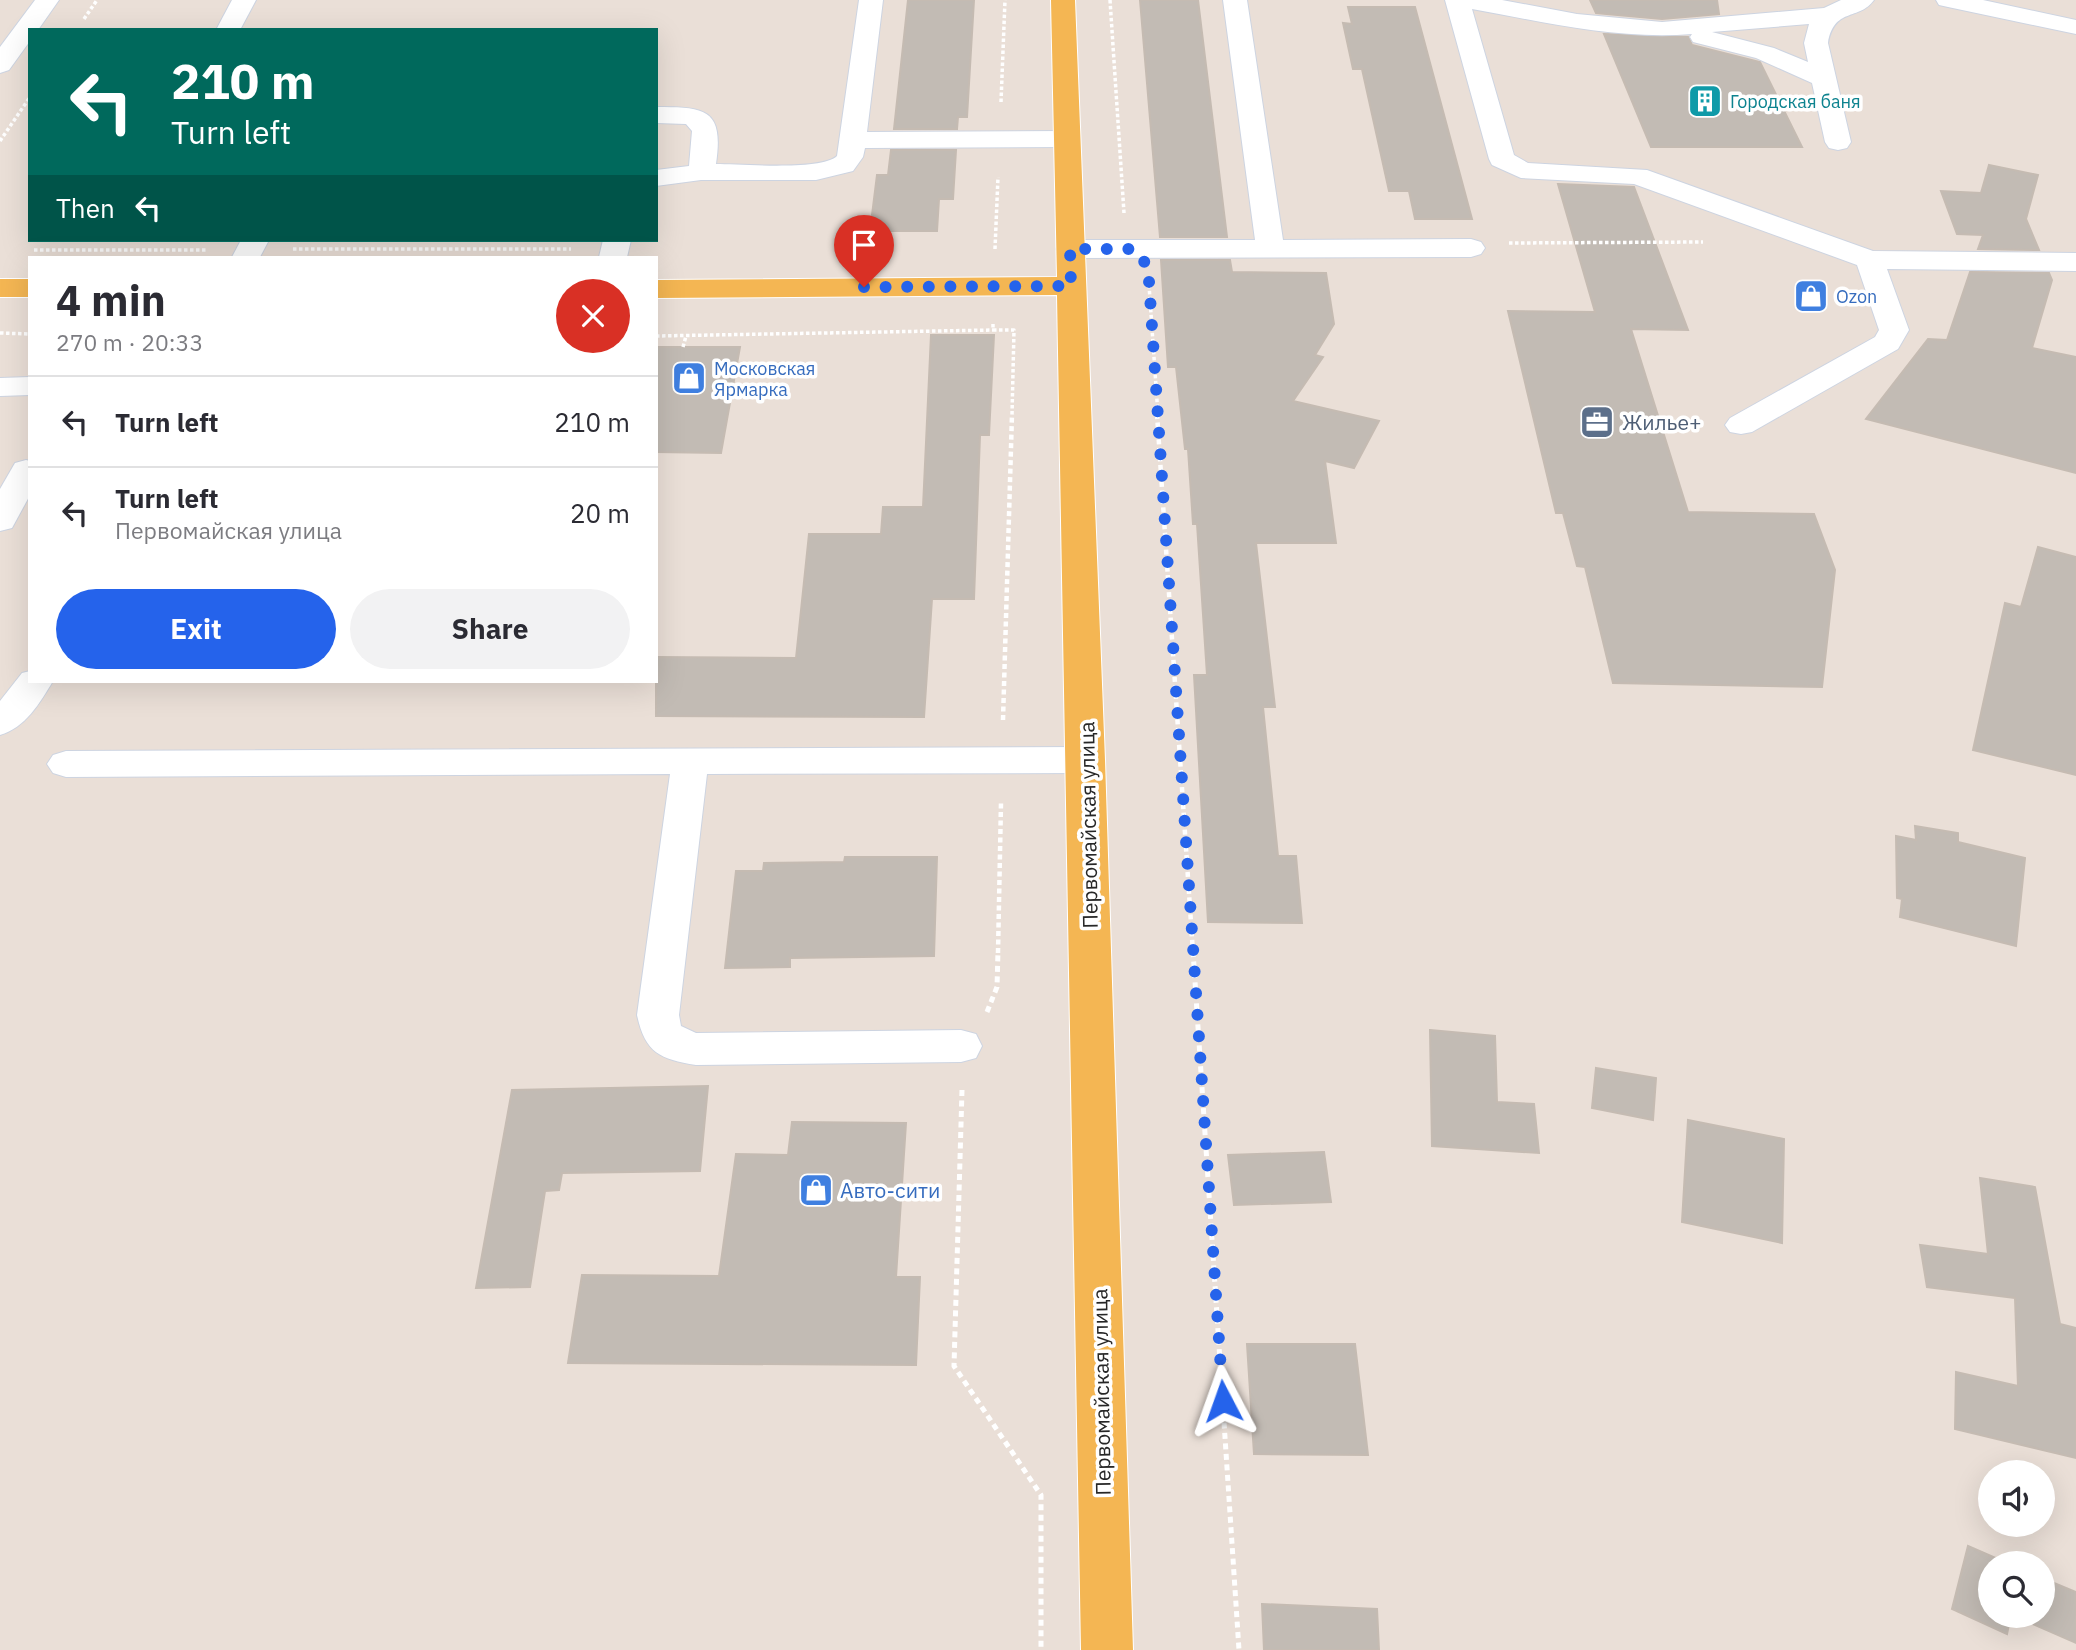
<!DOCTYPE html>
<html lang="en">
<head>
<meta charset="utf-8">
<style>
	:root { --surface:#fff; --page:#f2f2f3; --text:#2b2b33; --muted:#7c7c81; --line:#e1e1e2; --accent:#2563eb }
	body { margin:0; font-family:"IBM Plex Sans",sans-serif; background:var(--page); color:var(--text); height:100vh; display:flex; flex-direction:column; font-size:26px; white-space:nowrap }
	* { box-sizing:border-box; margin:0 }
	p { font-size:23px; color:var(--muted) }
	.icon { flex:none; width:38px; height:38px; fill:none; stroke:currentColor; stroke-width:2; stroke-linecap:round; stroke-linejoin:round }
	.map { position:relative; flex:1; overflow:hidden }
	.panel { position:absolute; left:28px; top:256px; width:630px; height:427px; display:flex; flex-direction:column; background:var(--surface); border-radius:0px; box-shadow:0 7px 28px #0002 }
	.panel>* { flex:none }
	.banner { position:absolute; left:28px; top:28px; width:630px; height:214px; border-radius:0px; box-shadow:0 7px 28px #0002; background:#00695c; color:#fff; overflow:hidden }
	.controls { position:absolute; left:1978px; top:1460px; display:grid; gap:14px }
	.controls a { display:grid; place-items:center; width:77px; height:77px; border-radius:50%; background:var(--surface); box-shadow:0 7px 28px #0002; font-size:35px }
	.pin { position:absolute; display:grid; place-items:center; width:60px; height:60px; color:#fff; margin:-72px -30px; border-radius:50% 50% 50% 0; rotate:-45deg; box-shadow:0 0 7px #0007 }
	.pin .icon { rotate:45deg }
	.me { position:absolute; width:77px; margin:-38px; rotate:356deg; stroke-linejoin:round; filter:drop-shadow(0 0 5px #0008) }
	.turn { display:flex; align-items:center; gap:24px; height:147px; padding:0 28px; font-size:32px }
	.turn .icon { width:91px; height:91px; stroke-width:2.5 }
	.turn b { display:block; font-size:49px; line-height:60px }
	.then { display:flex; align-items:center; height:66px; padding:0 28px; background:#0003; gap:14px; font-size:26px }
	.round { display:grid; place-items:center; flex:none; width:74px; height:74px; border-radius:37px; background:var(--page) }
	.overview { display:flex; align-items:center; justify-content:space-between; height:119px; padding:0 28px }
	h1 { font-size:42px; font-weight:700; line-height:52px }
	.primary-button { display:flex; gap:14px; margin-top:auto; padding:14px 28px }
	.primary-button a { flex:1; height:80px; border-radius:42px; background:var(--accent); color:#fff; font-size:28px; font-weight:700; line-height:80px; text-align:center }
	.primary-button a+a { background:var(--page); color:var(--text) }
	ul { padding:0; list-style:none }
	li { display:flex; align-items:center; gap:21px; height:91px; padding:0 28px; border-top:2px solid var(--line) }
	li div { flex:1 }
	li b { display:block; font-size:26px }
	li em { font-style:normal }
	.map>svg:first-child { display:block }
	.building { fill:#c2bbb4; stroke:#c5bbb2; stroke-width:2 }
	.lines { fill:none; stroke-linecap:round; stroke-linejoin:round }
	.minor-casing { stroke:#cdd4e1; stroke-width:2 }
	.major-casing { stroke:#fff; stroke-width:2 }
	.path-far2 { stroke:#fff; stroke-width:3.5; stroke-dasharray:3.5 2.5; stroke-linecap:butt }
	.path-far1 { stroke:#fff; stroke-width:4.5; stroke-dasharray:5 3.5; stroke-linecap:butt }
	.path { stroke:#fff; stroke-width:5; stroke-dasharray:6 4.5; stroke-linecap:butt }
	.minor { fill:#fff; fill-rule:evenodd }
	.major { fill:#f4b653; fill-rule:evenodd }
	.route { stroke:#2563eb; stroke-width:12; stroke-dasharray:0 21.6 }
	.labels { text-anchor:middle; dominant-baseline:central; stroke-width:7; stroke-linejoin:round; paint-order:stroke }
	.far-culture-label { font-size:18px; fill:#0d838f; stroke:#fff; text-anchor:start }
	.far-shop-label { font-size:18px; fill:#366cbe; stroke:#fff; text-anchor:start }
	.service-label { font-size:21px; fill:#4e5e75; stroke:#fff; text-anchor:start }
	.street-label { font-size:21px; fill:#272727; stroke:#fff }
	.shop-label { font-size:21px; fill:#366cbe; stroke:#fff; text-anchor:start }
</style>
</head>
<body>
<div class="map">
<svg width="2076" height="1650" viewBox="0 0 2076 1650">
	<rect width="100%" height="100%" fill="#eadfd7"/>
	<g class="building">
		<path d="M908,0H974L967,117H958L957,129H894Z"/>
		<path d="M1140,0H1198L1227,237H1160Z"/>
		<path d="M1590,0H1717L1719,14L1662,19L1596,13Z"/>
		<path d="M1348,7H1415L1472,219H1415L1409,191H1389L1362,69H1353L1343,23L1352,24Z"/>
		<path d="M1604,34L1688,37L1692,45L1760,62L1802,147H1651Z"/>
		<path d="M891,150H956L953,199H939L937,231H870L877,175H888Z"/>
		<path d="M1989,165L2038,175L2026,219L2039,250L1978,249L1983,235L1957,234L1941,191L1981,193Z"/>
		<path d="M1558,184L1634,187L1688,330L1631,329L1688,512L1814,514L1835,570L1822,687L1613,683L1585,567L1577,566L1563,513H1556L1508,311L1595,312Z"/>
		<path d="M1161,260H1230L1232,272L1326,273L1334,324L1315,355L1323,357L1293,401L1379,421L1354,468L1325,461L1336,543H1256L1275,707H1263L1278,856H1296L1302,923L1208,922L1194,675H1207L1197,524H1193L1188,449H1185L1176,367H1168Z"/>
		<path d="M1970,272L2049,273L2052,280L2032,348L2076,357V473L1866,419L1928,339L1947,340Z"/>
		<path d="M931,335H994L989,435H980L974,599H932L924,717L656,716V657L796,658L809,534H881L883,507H923Z"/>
		<path d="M656,347H740L721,453L656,452Z"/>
		<path d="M2038,547L2076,557V775L1973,750L2005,603L2021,607Z"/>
		<path d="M1915,826L1958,833V842L2025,858L2016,946L1900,917L1902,899L1897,898L1896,836L1916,840Z"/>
		<path d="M845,857H937L934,956L790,958V967L725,968L736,871H763L764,863L844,862Z"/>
		<path d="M1430,1030L1495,1036L1497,1102L1534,1104L1539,1153L1432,1146Z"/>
		<path d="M1596,1068L1656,1078L1653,1120L1592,1108Z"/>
		<path d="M708,1086L700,1171L562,1173L559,1190L545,1191L530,1287L476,1288L512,1090Z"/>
		<path d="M1688,1120L1784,1139L1782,1243L1682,1222Z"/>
		<path d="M792,1122L906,1123L896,1277H920L916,1365L568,1363L582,1275L719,1276L736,1154L788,1155Z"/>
		<path d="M1324,1152L1331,1202L1234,1205L1228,1155Z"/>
		<path d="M1980,1178L2035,1187L2060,1324L2076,1328V1458L1955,1429L1956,1372L2018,1386L2015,1298L1927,1287L1920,1245L1988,1254Z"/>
		<path d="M1247,1344H1355L1368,1455L1254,1454Z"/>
		<path d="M1968,1546L2007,1563H1990V1615H2011L2007,1634L1952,1609Z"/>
		<path d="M2042,1578L2076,1592V1643L2012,1615H2042Z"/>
		<path d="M1262,1604L1377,1609L1379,1650H1264Z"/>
	</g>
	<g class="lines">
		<g class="minor-casing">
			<g id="minor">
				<path d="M35,0H59L38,30H30V41L9,70L0,73V47Z"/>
				<path d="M232,0H256L240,30H216Z"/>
				<path d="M859,0H883L867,132L1067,131L1076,133L1080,139L1076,145L1067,147L865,148L863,157L853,171L816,180H701L656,186V170L689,166L692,131L686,124L656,123V107C706,107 724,109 716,164C740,164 821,171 837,156Z"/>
				<path d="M1223,0H1247L1283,240L1471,239L1481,242L1485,248L1481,254L1471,257L1070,258L1060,255L1056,249L1060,243L1070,240H1255Z"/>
				<path d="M1445,0H1502L1577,14L1662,22L1824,8L1841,0H1874C1859,21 1834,7 1828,43L1851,142L1847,148L1838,150L1829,148L1825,142L1812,83L1756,58L1693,42L1690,37L1692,34C1618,40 1544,22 1472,9L1514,155L1528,163L1647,170L1873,251L2076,253V271L1887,269L1909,330L1898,349L1752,432L1741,434L1730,432L1725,425L1730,418L1875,337L1879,330L1857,265L1634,184L1521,178L1492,165L1489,159ZM1809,24L1804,43L1808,62L1774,48L1712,32Z"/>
				<path d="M1936,0H1983L2076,20V34L1948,7L1939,5Z"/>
				<path d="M241,240H269L260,257H232Z"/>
				<path d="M603,240H631L627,257H599Z"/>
				<path d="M30,377V395L0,396V378Z"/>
				<path d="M26,460L30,461V495L12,528L0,531V489L15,463Z"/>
				<path d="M30,671V681H53C40,703 25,728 0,735V701L22,673Z"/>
				<path d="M1086,747L1099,751L1105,760L1099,769L1086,773L707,774L679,1015L681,1026L696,1033L961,1030L976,1034L982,1046L976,1058L961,1062L696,1065C660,1059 645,1053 637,1015L670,774L66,777L53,773L47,764L53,755L66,751Z"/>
			</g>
		</g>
		<g class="major-casing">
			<g id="major">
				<path d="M1051,0H1075L1105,760L1133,1650H1081L1057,295L656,298V280L1057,277Z"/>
				<rect x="0" y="279" width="30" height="18"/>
			</g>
		</g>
		<g class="path-far2">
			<path d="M1110,0L1124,213"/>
			<path d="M84,19L97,0"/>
			<path d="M1001,102L1005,0"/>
			<path d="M0,141L30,97"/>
			<path d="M1509,243L1703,242"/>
			<path d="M293,249H571"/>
			<path d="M995,249L998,177"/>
			<path d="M34,250H207"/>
			<path d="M1149,285L1158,415"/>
			<path d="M993,324V330H1014L1012,415"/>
			<path d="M0,333L30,334"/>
			<path d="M656,336L993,330"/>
			<path d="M683,347L686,336"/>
		</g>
		<g class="path-far1">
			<path d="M1157,414L1193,953"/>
			<path d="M1003,720L1012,414"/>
			<path d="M998,953L1001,803"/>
		</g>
		<g class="path">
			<path d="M1193,951L1239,1650"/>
			<path d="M987,1012L997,987L998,951"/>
			<path d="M962,1090L954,1366L1041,1495V1650"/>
		</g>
		<use href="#minor" class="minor"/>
		<use href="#major" class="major"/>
	</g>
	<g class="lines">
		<path class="route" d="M864,287L1071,286L1070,249H1133L1148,266L1223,1401"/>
	</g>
	<defs>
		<g id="building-square" transform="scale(1.75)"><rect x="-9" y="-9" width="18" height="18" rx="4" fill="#0f9aa8" stroke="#fff"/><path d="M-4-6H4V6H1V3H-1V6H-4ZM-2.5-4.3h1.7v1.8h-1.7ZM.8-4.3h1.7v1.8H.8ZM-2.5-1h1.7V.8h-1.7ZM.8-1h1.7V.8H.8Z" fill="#fff"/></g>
		<g id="shop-square" transform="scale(1.75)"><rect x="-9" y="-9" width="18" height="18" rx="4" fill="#3f7fe0" stroke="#fff"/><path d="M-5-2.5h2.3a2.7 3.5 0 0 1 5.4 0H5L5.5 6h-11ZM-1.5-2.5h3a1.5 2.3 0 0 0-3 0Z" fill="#fff"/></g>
		<g id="office-square" transform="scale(1.75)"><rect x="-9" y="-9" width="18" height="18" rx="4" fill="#5c6f8a" stroke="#fff"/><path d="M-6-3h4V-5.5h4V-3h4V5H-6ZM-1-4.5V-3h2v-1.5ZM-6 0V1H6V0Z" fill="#fff"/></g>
	</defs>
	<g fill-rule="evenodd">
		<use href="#building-square" x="1705" y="101"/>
		<use href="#shop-square" x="1811" y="296"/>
		<use href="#shop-square" x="689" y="378"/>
		<use href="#office-square" x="1597" y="422"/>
		<use href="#shop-square" x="816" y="1190"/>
	</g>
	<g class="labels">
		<g class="far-culture-label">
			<text x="1730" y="101">Городская баня</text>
		</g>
		<g class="far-shop-label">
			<text x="1836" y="296">Ozon</text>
			<text x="714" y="368">Московская<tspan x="714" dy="21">Ярмарка</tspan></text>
		</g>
		<g class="service-label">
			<text x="1622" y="422">Жилье+</text>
		</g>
		<g class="street-label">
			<text transform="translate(1088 825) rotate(-91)">Первомайская улица</text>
			<text transform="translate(1101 1392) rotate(-91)">Первомайская улица</text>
		</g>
		<g class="shop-label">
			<text x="840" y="1190">Авто-сити</text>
		</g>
	</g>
</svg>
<div class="controls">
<a><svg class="icon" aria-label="sound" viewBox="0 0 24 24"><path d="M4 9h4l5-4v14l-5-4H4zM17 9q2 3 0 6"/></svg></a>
<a><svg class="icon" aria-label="search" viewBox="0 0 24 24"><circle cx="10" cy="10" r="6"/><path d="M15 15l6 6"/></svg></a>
</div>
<div class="pin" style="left:864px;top:287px;background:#d93025"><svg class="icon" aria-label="arrive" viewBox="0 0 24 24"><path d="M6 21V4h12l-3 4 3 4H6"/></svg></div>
<svg class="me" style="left:1223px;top:1401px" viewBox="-20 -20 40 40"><path d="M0-17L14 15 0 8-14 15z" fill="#2563eb" stroke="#fff" stroke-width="4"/></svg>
<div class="banner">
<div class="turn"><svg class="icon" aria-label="left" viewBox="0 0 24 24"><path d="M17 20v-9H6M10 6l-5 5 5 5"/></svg><div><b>210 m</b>Turn left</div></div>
<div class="then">Then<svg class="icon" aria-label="left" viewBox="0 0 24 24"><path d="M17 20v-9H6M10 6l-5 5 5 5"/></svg></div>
</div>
<section class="panel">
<div class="overview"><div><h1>4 min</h1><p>270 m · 20:33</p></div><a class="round" style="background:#d93025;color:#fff"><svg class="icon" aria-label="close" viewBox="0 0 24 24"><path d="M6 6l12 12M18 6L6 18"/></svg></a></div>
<ul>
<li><svg class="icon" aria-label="left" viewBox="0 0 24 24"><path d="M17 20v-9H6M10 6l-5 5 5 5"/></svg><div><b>Turn left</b></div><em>210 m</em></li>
<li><svg class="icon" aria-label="left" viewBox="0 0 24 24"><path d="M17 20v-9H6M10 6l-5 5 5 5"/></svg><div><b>Turn left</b><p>Первомайская улица</p></div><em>20 m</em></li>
</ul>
<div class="primary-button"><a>Exit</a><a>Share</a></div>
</section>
</div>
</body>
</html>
